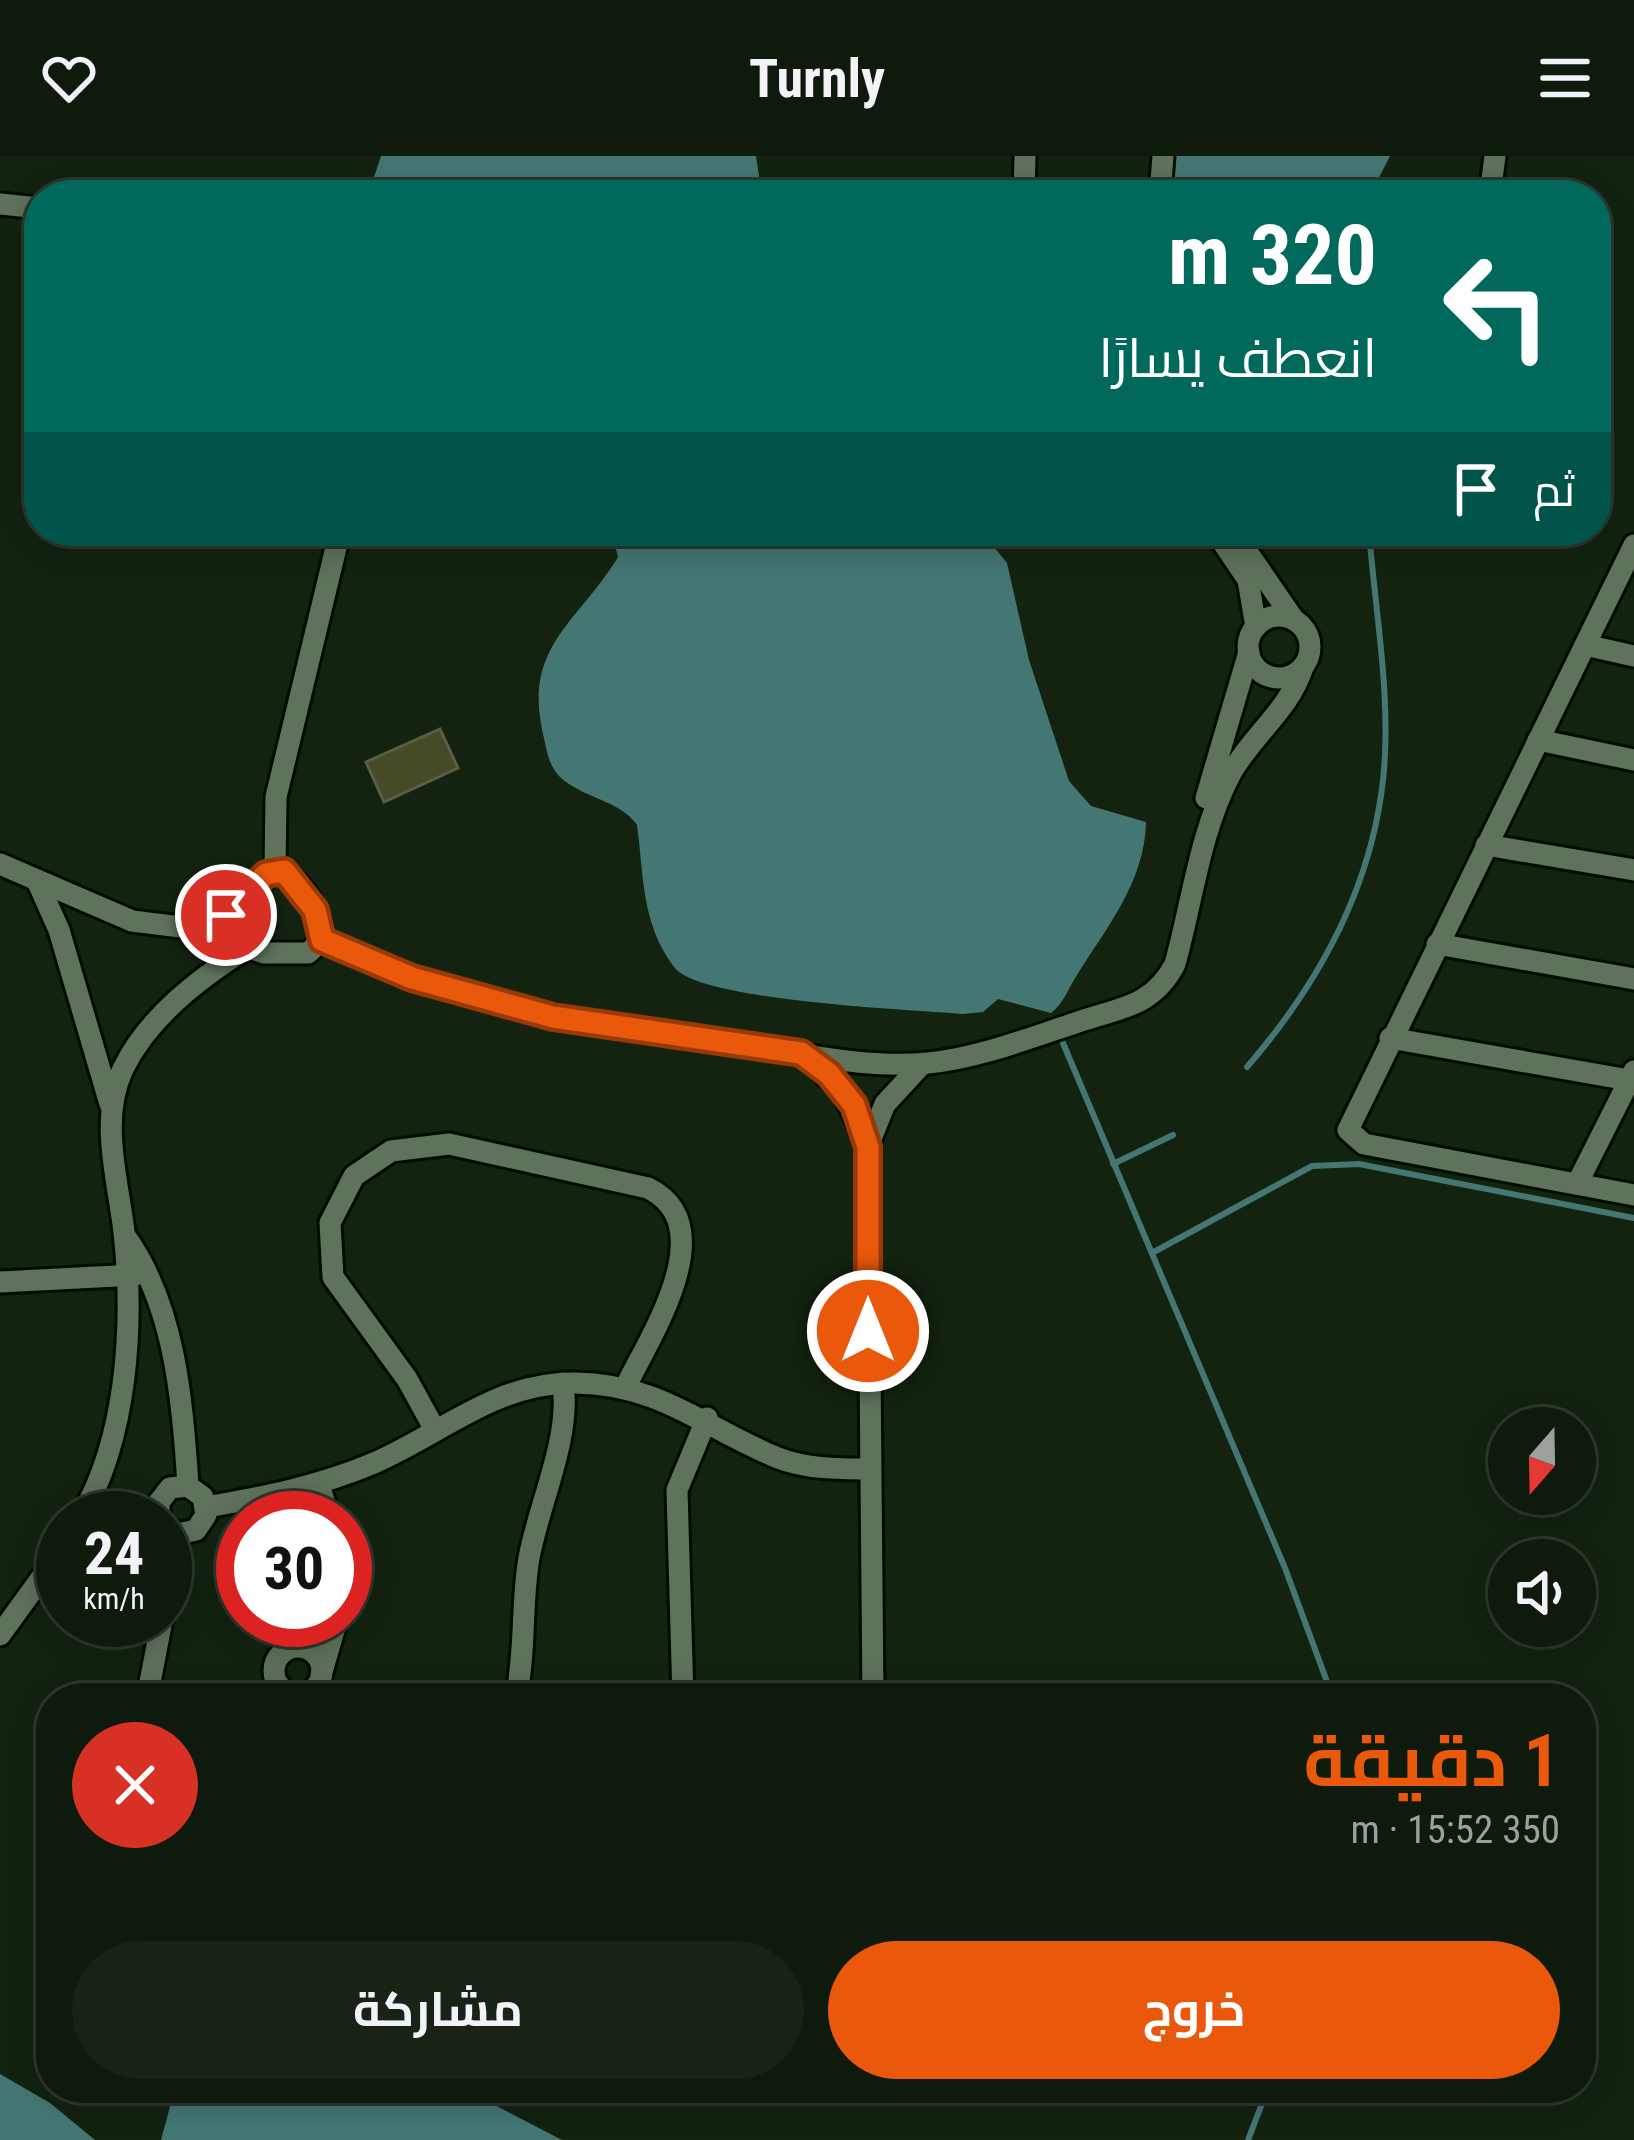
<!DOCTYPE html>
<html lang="ar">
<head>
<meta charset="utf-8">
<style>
	:root { --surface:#0e1a0c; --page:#172315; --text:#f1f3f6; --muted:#9ba19d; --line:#2e382d; --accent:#ea580c }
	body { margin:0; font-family:"Roboto Condensed",Cairo,sans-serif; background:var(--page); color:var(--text); direction:rtl; height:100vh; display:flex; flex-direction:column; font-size:45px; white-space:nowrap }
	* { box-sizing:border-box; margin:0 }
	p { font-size:39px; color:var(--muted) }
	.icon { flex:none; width:66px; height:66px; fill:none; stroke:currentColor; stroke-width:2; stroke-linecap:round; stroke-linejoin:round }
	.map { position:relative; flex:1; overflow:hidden; direction:ltr }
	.details { position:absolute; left:36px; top:1527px; width:1560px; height:420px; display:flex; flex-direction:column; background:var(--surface); border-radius:48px; box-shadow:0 6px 30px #0003,0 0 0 3px var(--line); direction:rtl }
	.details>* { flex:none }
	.guide { position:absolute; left:24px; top:24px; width:1587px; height:366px; border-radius:48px; box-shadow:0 6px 30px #0003,0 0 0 3px var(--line); direction:rtl; background:#00695c; color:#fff; overflow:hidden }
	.needle { width:78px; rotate:200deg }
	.tools { position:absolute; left:1488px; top:1251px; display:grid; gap:24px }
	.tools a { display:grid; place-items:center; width:108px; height:108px; border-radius:50%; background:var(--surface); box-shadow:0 6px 30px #0003,0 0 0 3px var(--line); font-size:60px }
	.speed { position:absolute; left:36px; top:1335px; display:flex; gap:24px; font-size:60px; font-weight:700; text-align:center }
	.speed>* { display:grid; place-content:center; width:156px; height:156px; border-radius:50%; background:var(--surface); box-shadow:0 6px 30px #0003,0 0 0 3px var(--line); line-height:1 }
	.speed small { font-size:30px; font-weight:400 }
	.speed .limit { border:18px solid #d22; background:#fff; color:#111 }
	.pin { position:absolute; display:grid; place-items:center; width:102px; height:102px; color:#fff; margin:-51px; border:6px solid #fff; border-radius:50%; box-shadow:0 3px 12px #0007 }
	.me { position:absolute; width:132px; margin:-66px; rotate:0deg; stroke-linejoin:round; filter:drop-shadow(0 0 9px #0008) }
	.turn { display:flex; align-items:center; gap:42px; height:252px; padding:0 36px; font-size:54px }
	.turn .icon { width:156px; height:156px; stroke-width:2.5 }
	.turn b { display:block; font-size:84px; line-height:102px }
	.then { display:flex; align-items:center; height:114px; padding:0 36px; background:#0003; gap:24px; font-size:45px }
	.round { display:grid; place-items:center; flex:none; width:126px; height:126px; border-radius:63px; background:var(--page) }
	.head { display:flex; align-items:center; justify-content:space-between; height:204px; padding:0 36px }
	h1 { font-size:72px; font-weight:700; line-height:90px; color:var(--accent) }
	.action { display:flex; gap:24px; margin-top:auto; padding:24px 36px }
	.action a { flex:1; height:138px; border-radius:72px; background:var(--accent); color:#fff; font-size:48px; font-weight:700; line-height:138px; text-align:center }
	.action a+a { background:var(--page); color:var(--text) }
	header { display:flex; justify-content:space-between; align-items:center; height:156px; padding:0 36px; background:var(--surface); font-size:54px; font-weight:700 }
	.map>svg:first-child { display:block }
	.water { fill:#447774 }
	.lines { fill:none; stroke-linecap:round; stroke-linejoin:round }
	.stream { stroke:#447774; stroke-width:6 }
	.building { fill:#454a27; stroke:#5a5e44; stroke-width:3 }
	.minor-casing { stroke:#010c01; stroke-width:27 }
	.minor { stroke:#5f725c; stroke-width:21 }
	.route-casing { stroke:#983908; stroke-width:30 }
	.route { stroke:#ea580c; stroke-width:21 }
</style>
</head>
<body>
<header><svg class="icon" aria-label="menu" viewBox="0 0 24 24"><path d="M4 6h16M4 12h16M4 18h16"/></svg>Turnly<svg class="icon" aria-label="heart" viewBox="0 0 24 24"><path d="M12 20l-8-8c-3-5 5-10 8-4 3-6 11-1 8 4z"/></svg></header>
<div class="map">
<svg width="1634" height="1984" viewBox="0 0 1634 1984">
	<rect width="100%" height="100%" fill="#132310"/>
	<g class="water">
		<path d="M381,0H756L762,39H368Z"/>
		<path d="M1174,0H1390L1370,39H1170Z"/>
		<path d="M611,375H981L1007,407L1029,504L1069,625L1091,650L1146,666C1145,725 1107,771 1077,819C1067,834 1065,846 1051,857L998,843L983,856L963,858C914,854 698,845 674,811C641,767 644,720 637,669C620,644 582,642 560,621C548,609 547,594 543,578C523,490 578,467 618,401Z"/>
		<path d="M0,1918L50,1947L95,1984H0Z"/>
		<path d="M175,1932H462L562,1984H161Z"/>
	</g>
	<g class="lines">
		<g class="stream">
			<path d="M1377,28L1393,39"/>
			<path d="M1060,880L1285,1412L1333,1542"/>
			<path d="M1247,911C1317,830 1371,733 1383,624C1392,543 1375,455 1369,375"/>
			<path d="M1113,1008L1173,979"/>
			<path d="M1152,1097L1312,1010L1359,1008L1634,1062"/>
			<path d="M1248,1984L1268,1932"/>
		</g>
	</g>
	<path class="building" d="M440,573L458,612L384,646L366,606Z"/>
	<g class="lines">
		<g class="minor-casing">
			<g id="minor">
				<path d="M1024,39L1025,0"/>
				<path d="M1160,39L1163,0"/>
				<path d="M1490,39L1495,0"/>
				<path d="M0,48L39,52"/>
				<path d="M1215,375L1248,424L1256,471"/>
				<path d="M1233,375L1294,464"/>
				<path d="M1634,389L1348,974L1364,988L1634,1039"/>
				<circle cx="1279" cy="491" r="31"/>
				<path d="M1585,489L1634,500"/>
				<path d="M1538,584L1634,604"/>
				<path d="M1206,642L1249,496"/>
				<path d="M1486,689L1634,714"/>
				<path d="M0,708L132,765L222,776"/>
				<path d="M275,715L276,641L340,375"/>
				<path d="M275,715C300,717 324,760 322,784L308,797H264L227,785L222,776L232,751Z"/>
				<path d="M38,727L59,774L110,948"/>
				<path d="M322,784C455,851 600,869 746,890C804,898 869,913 928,907C978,902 1030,882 1078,866C1119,852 1153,851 1175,808C1192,747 1200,676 1230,619C1251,580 1289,555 1303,511"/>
				<path d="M1437,788L1634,823"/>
				<path d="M1390,882L1634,925"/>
				<path d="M802,898L843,935L868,991L873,1542"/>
				<path d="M868,990L885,948L922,908"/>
				<path d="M1577,1028L1634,915"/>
				<path d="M125,1080C175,1149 183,1247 188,1330"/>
				<path d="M0,1126L136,1119"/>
				<path d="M434,1272L407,1223L333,1121L330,1067L354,1020L391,995L449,988L648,1032C724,1070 650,1180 625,1232"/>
				<path d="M319,1328L329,1362"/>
				<path d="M206,1351C264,1341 320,1330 374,1307C443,1277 496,1226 575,1227C661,1228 704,1272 778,1302C806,1313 839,1313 869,1313"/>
				<path d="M80,1362C128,1282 134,1166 124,1076C118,1023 99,964 123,913C148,861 200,822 247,792"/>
				<path d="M133,1362L158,1358"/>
				<path d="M159,1362V1346L170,1332L188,1330L203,1341L206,1359L196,1374L178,1378L165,1371"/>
				<path d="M165,1447L178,1378"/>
				<path d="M0,1479L63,1392"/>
				<circle cx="298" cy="1515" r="24"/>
				<path d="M321,1519L337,1464"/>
				<path d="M147,1542L162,1464"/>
				<path d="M516,1542C526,1494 521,1448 529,1402C539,1347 571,1283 563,1227"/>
				<path d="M683,1542L677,1334L707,1262"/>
			</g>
		</g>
		<use href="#minor" class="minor"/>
	</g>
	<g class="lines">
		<g class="route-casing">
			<path id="route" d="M226,759L266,718L284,715L315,754L322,784L412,822L553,861L801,897L829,918L854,949L868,991V1175"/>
		</g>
		<use href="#route" class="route"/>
	</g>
</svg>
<div class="tools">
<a><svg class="needle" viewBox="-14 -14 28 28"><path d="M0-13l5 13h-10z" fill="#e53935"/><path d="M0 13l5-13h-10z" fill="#9ba19d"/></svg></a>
<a><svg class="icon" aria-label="sound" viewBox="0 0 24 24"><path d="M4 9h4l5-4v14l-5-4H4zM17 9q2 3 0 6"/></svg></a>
</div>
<div class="speed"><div>24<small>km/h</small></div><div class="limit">30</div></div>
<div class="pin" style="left:226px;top:759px;background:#d93025"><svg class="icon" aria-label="arrive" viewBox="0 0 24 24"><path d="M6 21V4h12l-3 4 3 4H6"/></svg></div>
<svg class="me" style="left:868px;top:1175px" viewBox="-20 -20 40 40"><circle r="17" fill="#ea580c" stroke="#fff" stroke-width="3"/><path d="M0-11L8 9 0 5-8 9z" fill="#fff"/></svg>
<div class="guide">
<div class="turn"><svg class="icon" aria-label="left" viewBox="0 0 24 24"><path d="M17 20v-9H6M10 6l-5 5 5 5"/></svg><div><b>320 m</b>انعطف يسارًا</div></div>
<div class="then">ثم<svg class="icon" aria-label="arrive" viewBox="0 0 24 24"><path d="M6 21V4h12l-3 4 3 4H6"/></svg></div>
</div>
<section class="details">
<div class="head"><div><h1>1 دقيقة</h1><p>350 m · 15:52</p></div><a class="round" style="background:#d93025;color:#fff"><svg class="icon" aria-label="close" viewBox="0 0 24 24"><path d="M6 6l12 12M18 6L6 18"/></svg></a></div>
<div class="action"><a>خروج</a><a>مشاركة</a></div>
</section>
</div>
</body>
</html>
